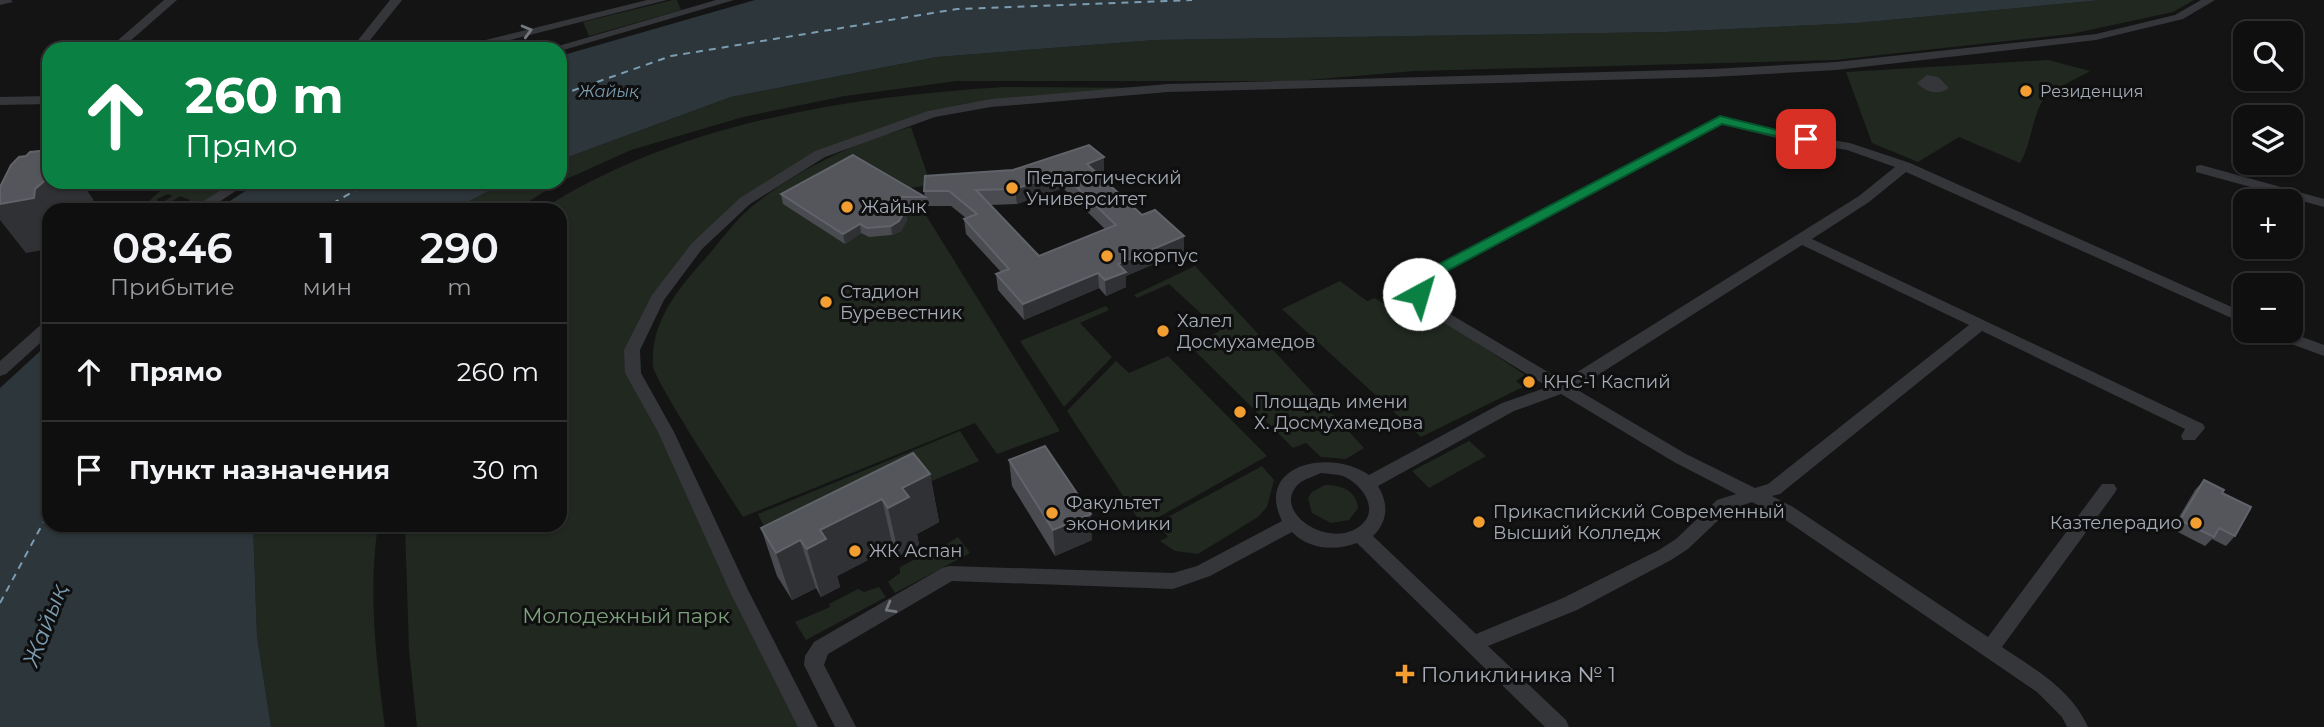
<!DOCTYPE html>
<html lang="ru">
<head>
<meta charset="utf-8">
<style>
	:root { --surface:#0f0f10; --page:#1d1d1e; --text:#f1f3f6; --muted:#9b9c9f; --line:#2f2f30 }
	body { margin:0; font-family:Montserrat,sans-serif; background:var(--page); color:var(--text); height:100vh; display:flex; flex-direction:column; font-size:26px; white-space:nowrap }
	* { box-sizing:border-box; margin:0 }
	p { font-size:23px; color:var(--muted) }
	.icon { flex:none; width:38px; height:38px; fill:none; stroke:currentColor; stroke-width:2; stroke-linecap:round; stroke-linejoin:round }
	.map { position:relative; flex:1; overflow:hidden }
	.details { position:absolute; left:42px; top:203px; width:525px; height:329px; display:flex; flex-direction:column; background:var(--surface); border-radius:21px; box-shadow:0 2px 5px #0004,0 0 0 2px var(--line) }
	.details>* { flex:none }
	.banner { position:absolute; left:42px; top:42px; width:525px; height:147px; border-radius:21px; box-shadow:0 2px 5px #0004,0 0 0 2px var(--line); background:#0b8043; color:#fff; overflow:hidden }
	.fabs { position:absolute; left:2233px; top:21px; display:grid; gap:14px }
	.fabs a { display:grid; place-items:center; width:70px; height:70px; border-radius:14px; background:var(--surface); box-shadow:0 2px 5px #0004,0 0 0 2px var(--line); font-size:35px }
	.pin { position:absolute; display:grid; place-items:center; width:60px; height:60px; color:#fff; margin:-30px; border-radius:14px; box-shadow:0 4px 10px #0006 }
	.me { position:absolute; width:77px; margin:-38px; rotate:39deg; stroke-linejoin:round; filter:drop-shadow(0 0 5px #0008) }
	.turn { display:flex; align-items:center; gap:24px; height:147px; padding:0 28px; font-size:32px }
	.turn .icon { width:91px; height:91px; stroke-width:2.5 }
	.turn b { display:block; font-size:49px; line-height:60px }
	.eta { display:flex; justify-content:space-evenly; align-items:center; height:119px; text-align:center }
	.eta b { font-size:42px; font-weight:600; line-height:49px }
	ul { padding:0; list-style:none }
	li { display:flex; align-items:center; gap:21px; height:98px; padding:0 28px; border-top:2px solid var(--line) }
	li div { flex:1 }
	li b { display:block; font-size:26px }
	li em { font-style:normal }
	.map>svg:first-child { display:block }
	.green { fill:#202820 }
	.water { fill:#2c363b }
	.lines { fill:none; stroke-linecap:round; stroke-linejoin:round }
	.ferry { stroke:#7c9db1; stroke-width:2; stroke-dasharray:7 6; stroke-linecap:butt }
	.minor { fill:#35363a; fill-rule:evenodd }
	.wall { fill:#4a4b50; fill-rule:evenodd }
	.shaded-wall { fill:#303134 }
	.building { fill:#54565b; stroke:#606369; stroke-width:2; fill-rule:evenodd }
	.oneway { stroke:#73777e }
	.route { fill:#0b8043; stroke:#07532c; stroke-width:2 }
	.poi-dot { fill:#f29e30; stroke:#0f0f10; stroke-width:2.5 }
	.labels { text-anchor:middle; dominant-baseline:central; stroke-width:6; stroke-linejoin:round; paint-order:stroke }
	.far-water-label { font-size:16px; font-style:italic; fill:#7c9db1; stroke:#0f0f10 }
	.far-poi-label { font-size:16px; fill:#a5acb6; stroke:#0f0f10; text-anchor:start }
	.poi-label { font-size:18px; fill:#a5acb6; stroke:#0f0f10; text-anchor:start }
	.near-park-label { font-size:21px; fill:#7da17c; stroke:#0f0f10 }
	.near-poi-label { font-size:21px; fill:#a5acb6; stroke:#0f0f10; text-anchor:start }
	.near-water-label { font-size:23px; font-style:italic; fill:#7c9db1; stroke:#0f0f10 }
</style>
</head>
<body>
<div class="map">
<svg width="2324" height="727" viewBox="0 0 2324 727">
	<rect width="100%" height="100%" fill="#141415"/>
	<g class="green">
		<path d="M673,0H677L681,10L589,36L583,22Z"/>
		<path d="M2102,0H2194L2173,12L2071,34L1835,60L1415,71L1296,81H957L845,96L743,117L631,150L560,182V160L731,97L937,57L1155,40L1666,32L1857,23Z"/>
		<path d="M2048,60L2090,71C2080,77 2047,92 2043,100C2031,120 2032,143 2020,163L1959,137L1918,162L1872,143L1846,72Z"/>
		<path d="M1004,87L1168,88L991,103L886,128L790,171L697,246L645,321L633,373L808,727H417L409,650L405,525H560V210H541C677,123 845,97 1004,87Z"/>
		<path d="M911,127L931,185L909,188L1060,431L997,454L975,423L743,517C730,496 654,380 653,366C650,323 677,290 704,260C719,243 733,223 750,208C796,170 853,143 911,127Z"/>
		<path d="M217,182H235L193,210H150L178,208L190,200L180,196L166,205L154,207L173,196L168,194L157,199L158,202L150,207L144,206L161,190H204Z"/>
		<path d="M506,182H560L515,210H452Z"/>
		<path d="M1195,266L1364,448L1346,459L1321,457L1306,443L1293,448L1190,346L1220,331L1169,284L1137,298L1134,295Z"/>
		<path d="M1340,281L1367,301L1375,298L1387,306L1408,296L1525,375L1516,381L1523,387L1421,437L1282,309Z"/>
		<path d="M1106,306L1109,310L1080,323L1112,357L1064,407L1020,341Z"/>
		<path d="M1168,356L1267,456L1143,526L1067,411L1116,361L1129,373Z"/>
		<path d="M960,431L979,461L774,548L758,514Z"/>
		<path d="M1469,441L1486,456L1429,488L1412,471Z"/>
		<path d="M1262,466L1274,480L1267,507L1258,517L1198,554L1175,551L1160,541L1168,537L1157,523Z"/>
		<path d="M1325,485C1341,485 1356,490 1358,508L1349,520L1331,523L1312,513L1308,498L1312,492Z"/>
		<path d="M253,525H378C368,592 376,660 385,727H271L257,636Z"/>
		<path d="M958,537L970,553L895,593L888,582L900,573V567L927,553L929,555Z"/>
		<path d="M879,587L886,597L806,640L795,622L830,607L829,604L858,589L864,592Z"/>
	</g>
	<g class="water">
		<path d="M755,0H2102L1857,23L1666,32L1155,40L937,57L731,97L560,160V56Z"/>
		<path d="M259,182H506L452,210H216Z"/>
		<path d="M49,343V525H253L257,636L271,727H0V388Z"/>
	</g>
	<g class="lines">
		<g class="ferry">
			<path d="M560,95L671,56L957,9L1192,0"/>
			<path d="M321,210L370,182"/>
			<path d="M0,603L49,512"/>
		</g>
		<g class="minor">
			<path d="M0,0H11L13,2L0,5Z"/>
			<path d="M164,0H177L121,49H108Z"/>
			<path d="M390,0H402L363,49H351Z"/>
			<path d="M647,0H667L475,49H455L457,47Z"/>
			<path d="M716,0H734L560,51L548,49Z"/>
			<path d="M2201,0H2215L2183,19L2096,40L1836,70L1712,77L1168,92L991,107L935,117L825,157L750,204L702,249L664,300L640,350L641,373L674,432L748,590L818,727H798L730,592L658,432L625,373L624,350L652,295L692,243L740,198L815,151L928,111L991,99L1168,84L1712,69L1836,62L2096,34L2175,15Z"/>
			<path d="M1927,75L1938,77L1949,88C1939,96 1925,92 1917,83Z"/>
			<path d="M49,96V104L0,105V97Z"/>
			<path d="M1720,116L1784,132L1850,143L1910,163L2245,313V324L1906,172L1869,202L1812,239L2203,424L2205,428L2195,440H2183L2181,436L2185,429L1982,331L1780,494L1772,496L1793,507L1988,637L2102,484H2114L2117,489L2114,494L2002,647C2036,670 2071,689 2088,727H2067L2062,717L2037,692L1781,517L1752,502L1729,510L1688,549L1671,560L1577,610L1488,646L1566,720L1569,727H1545L1357,543C1335,551 1310,550 1292,532L1210,576L1173,589L952,581L828,654L824,665L856,727H835L804,665L805,656L814,642L942,568L949,566L1173,573L1197,566L1282,521C1254,464 1331,448 1369,475L1502,403L1548,387L1425,311L1414,295L1416,278ZM1722,124L1784,140L1847,150L1895,167L1859,196L1563,381L1445,311C1434,303 1425,296 1429,281ZM1802,245L1969,325L1768,484L1755,488L1686,454L1576,389ZM1561,394L1674,462L1736,494L1717,500L1676,539L1659,550L1563,598L1476,634L1373,536C1388,521 1389,504 1378,486L1514,411ZM1321,473C1328,474 1336,474 1343,476C1362,484 1381,510 1360,526C1328,551 1267,509 1301,482C1307,478 1315,476 1321,473Z"/>
			<path d="M2201,165L2324,199V207L2196,172V166Z"/>
			<path d="M233,182H249L207,210H190Z"/>
			<path d="M49,321V335L6,374L0,376V361L44,322Z"/>
			<path d="M2264,331H2286L2324,345V356L2267,335Z"/>
		</g>
	</g>
	<g class="wall">
		<path d="M1104,172L1099,175L1142,215L1184,236V251L1126,276V287L1106,296L1099,288L1024,320L998,290L996,274L1001,272L966,234L964,219L966,218L951,206H926L924,191L925,176ZM1063,188L1105,229L1039,256L990,205L1017,204Z"/>
		<path d="M781,194L925,197L926,206H904L907,220L901,231L892,235L869,237L861,233L845,244L783,204Z"/>
		<path d="M1009,460L1092,540L1055,556L1012,486Z"/>
		<path d="M930,474L939,522L917,534L919,545L899,556L893,547L837,576L840,587L821,597L816,588L792,600L777,576L761,528Z"/>
		<path d="M2204,480L2222,493L2235,536L2226,546L2212,539L2205,546L2172,529L2195,490Z"/>
	</g>
	<g class="shaded-wall">
		<path d="M1104,157V172L1088,179L1087,164Z"/>
		<path d="M1062,173L1063,188L1017,204L1015,189Z"/>
		<path d="M49,177V182H81L93,199V210H49V249L26,253L0,220V204Z"/>
		<path d="M905,211L907,220L901,231L892,235L891,226Z"/>
		<path d="M860,224L861,233L845,244L843,234Z"/>
		<path d="M1184,236V251L1126,276V287L1106,296L1105,280L1118,264Z"/>
		<path d="M1098,273L1099,288L1024,320L1023,304Z"/>
		<path d="M930,474L939,522L917,534L919,545L899,556L888,508L902,488Z"/>
		<path d="M882,499L893,547L837,576L840,587L821,597L807,549L820,530Z"/>
		<path d="M1091,514L1092,540L1055,556L1053,530Z"/>
		<path d="M800,540L816,588L792,600L776,553Z"/>
	</g>
	<g class="building">
		<path d="M1089,145L1104,157L1087,164L1142,215L1155,210L1184,236L1118,264L1126,272L1105,280L1098,273L1023,304L996,274L1009,269L964,219L977,214L949,191H924L925,176L1013,170ZM1062,173L1116,225L1039,256L976,190L1015,189Z"/>
		<path d="M49,150V177L35,189L34,198L0,204V187L11,165L19,157L26,156L30,152Z"/>
		<path d="M853,155L925,197H900L905,211L899,221L891,226L867,228L860,224L843,234L781,194Z"/>
		<path d="M1045,446L1091,514L1053,530L1009,460Z"/>
		<path d="M913,453L930,474L902,488L909,497L888,508L882,499L820,530L826,539L807,549L800,540L776,553L761,528Z"/>
		<path d="M2204,480L2224,490L2222,493L2251,507L2235,536L2219,528L2214,537L2180,520Z"/>
	</g>
	<defs><path id="oneway-chevron" d="M-2-3.5L2.5 0L-2 3.5" fill="none" stroke-width="1.6" stroke-linecap="round" stroke-linejoin="round" transform="scale(1.75)"/></defs>
	<g class="oneway">
		<use href="#oneway-chevron" transform="translate(527 31) rotate(-15)"/>
		<use href="#oneway-chevron" transform="translate(890 608) rotate(150)"/>
	</g>
	<path class="route" d="M1720,116L1813,139L1806,143L1722,124L1430,280L1424,298H1414L1412,294L1418,275Z"/>
	<g class="poi-dot">
		<circle cx="2026" cy="91" r="7"/>
		<circle cx="1012" cy="188" r="7"/>
		<circle cx="847" cy="207" r="7"/>
		<circle cx="1107" cy="256" r="7"/>
		<circle cx="826" cy="302" r="7"/>
		<circle cx="1163" cy="331" r="7"/>
		<circle cx="1529" cy="382" r="7"/>
		<circle cx="1240" cy="412" r="7"/>
		<circle cx="1052" cy="513" r="7"/>
		<circle cx="1479" cy="522" r="7"/>
		<circle cx="2196" cy="523" r="7"/>
		<circle cx="855" cy="551" r="7"/>
		<path d="M1401.5 663.5h7v7h7v7h-7v7h-7v-7h-7v-7h7z"/>
	</g>
	<g class="labels">
		<g class="far-water-label">
			<text x="609" y="91">Жайық</text>
		</g>
		<g class="far-poi-label">
			<text x="2040" y="91">Резиденция</text>
		</g>
		<g class="poi-label">
			<text x="1026" y="178">Педагогический<tspan x="1026" dy="21">Университет</tspan></text>
			<text x="861" y="207">Жайык</text>
			<text x="1121" y="256">1 корпус</text>
			<text x="840" y="292">Стадион<tspan x="840" dy="21">Буревестник</tspan></text>
			<text x="1177" y="321">Халел<tspan x="1177" dy="21">Досмухамедов</tspan></text>
			<text x="1543" y="382">КНС-1 Каспий</text>
			<text x="1254" y="402">Площадь имени<tspan x="1254" dy="21">Х. Досмухамедова</tspan></text>
			<text x="1066" y="503">Факультет<tspan x="1066" dy="21">экономики</tspan></text>
			<text x="1493" y="512">Прикаспийский Современный<tspan x="1493" dy="21">Высший Колледж</tspan></text>
			<text x="2182" y="523" text-anchor="end">Казтелерадио</text>
			<text x="869" y="551">ЖК Аспан</text>
		</g>
		<g class="near-park-label">
			<text x="626" y="615">Молодежный парк</text>
		</g>
		<g class="near-poi-label">
			<text x="1421" y="674">Поликлиника № 1</text>
		</g>
		<g class="near-water-label">
			<text transform="translate(45 625) rotate(-69)">Жайық</text>
		</g>
	</g>
</svg>
<div class="fabs">
<a><svg class="icon" aria-label="search" viewBox="0 0 24 24"><circle cx="10" cy="10" r="6"/><path d="M15 15l6 6"/></svg></a>
<a><svg class="icon" aria-label="layers" viewBox="0 0 24 24"><path d="M12 4l9 5-9 5-9-5zM3 14l9 5 9-5"/></svg></a>
<a>+</a>
<a>−</a>
</div>
<div class="pin" style="left:1806px;top:139px;background:#d93025"><svg class="icon" aria-label="arrive" viewBox="0 0 24 24"><path d="M6 21V4h12l-3 4 3 4H6"/></svg></div>
<svg class="me" style="left:1419px;top:294px" viewBox="-20 -20 40 40"><circle r="19" fill="#fff"/><path d="M0-13L10 11 0 6-10 11z" fill="#0b8043"/></svg>
<div class="banner">
<div class="turn"><svg class="icon" aria-label="ahead" viewBox="0 0 24 24"><path d="M12 20V5M6 11l6-6 6 6"/></svg><div><b>260 m</b>Прямо</div></div>
</div>
<section class="details">
<div class="eta">
<div><b>08:46</b><p>Прибытие</p></div>
<div><b>1</b><p>мин</p></div>
<div><b>290</b><p>m</p></div>
</div>
<ul>
<li><svg class="icon" aria-label="ahead" viewBox="0 0 24 24"><path d="M12 20V5M6 11l6-6 6 6"/></svg><div><b>Прямо</b></div><em>260 m</em></li>
<li><svg class="icon" aria-label="arrive" viewBox="0 0 24 24"><path d="M6 21V4h12l-3 4 3 4H6"/></svg><div><b>Пункт назначения</b></div><em>30 m</em></li>
</ul>
</section>
</div>
</body>
</html>
